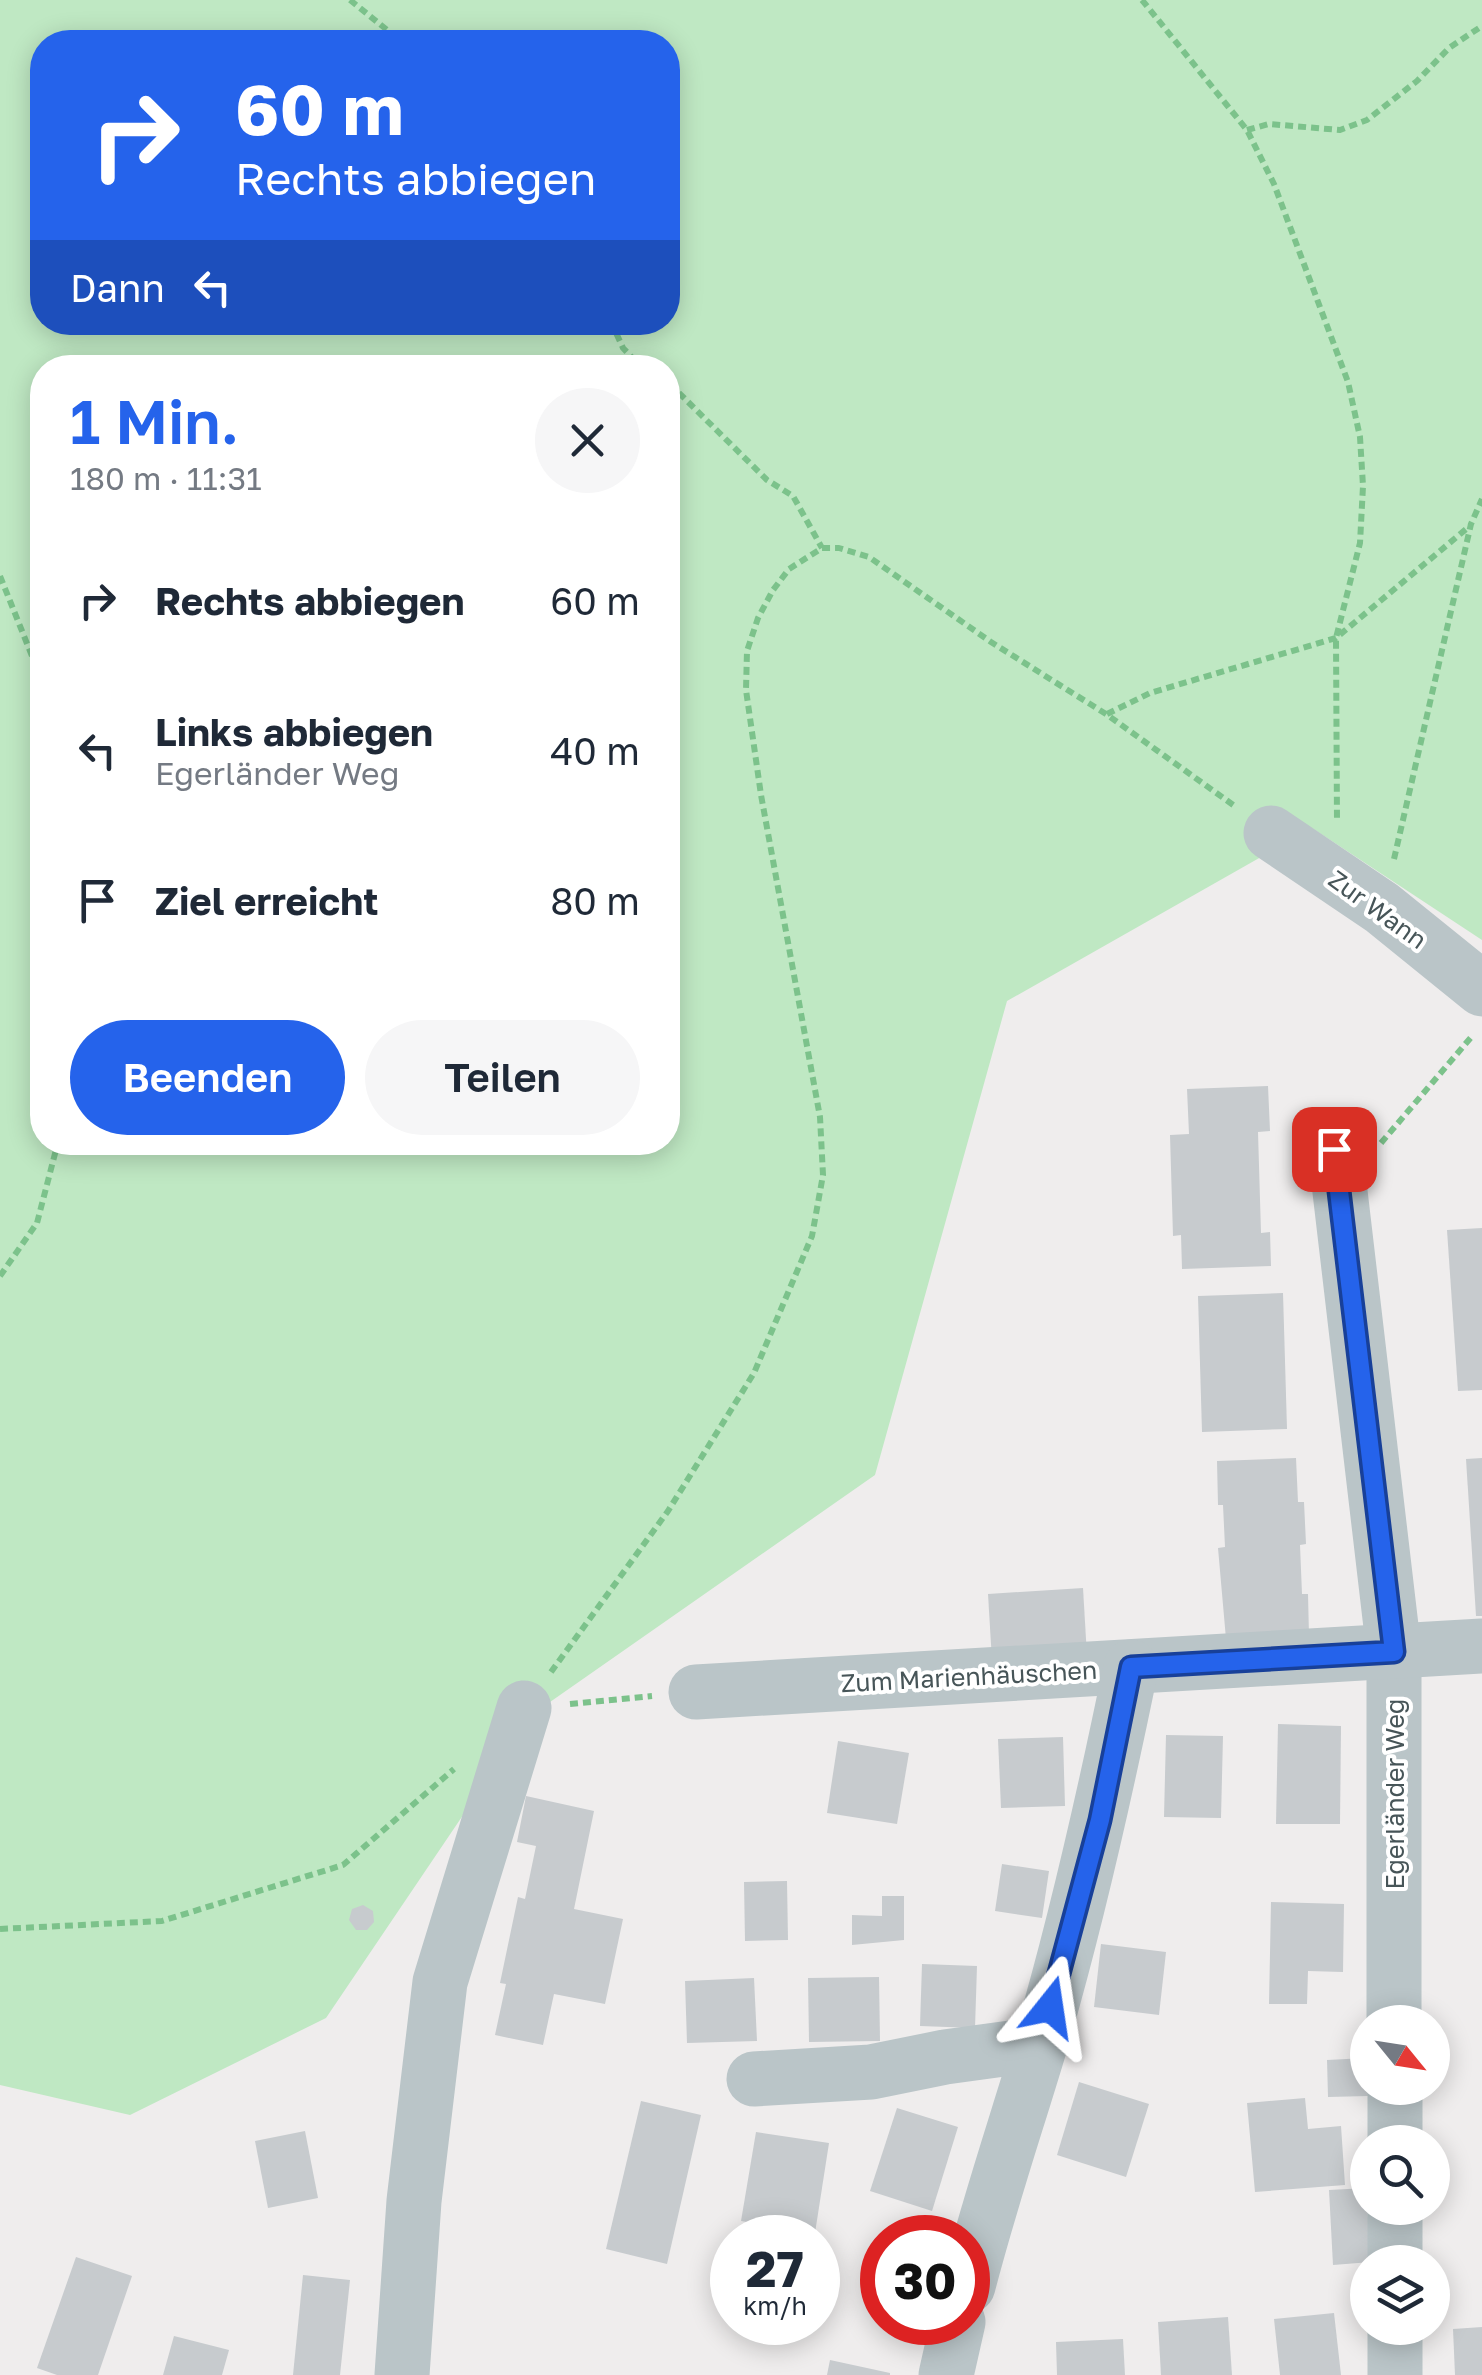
<!DOCTYPE html>
<html lang="de">
<head>
<meta charset="utf-8">
<style>
	:root { --surface:#fff; --page:#f6f6f7; --text:#1f2937; --muted:#747a83; --accent:#2563eb }
	body { margin:0; font-family:"Golos Text",sans-serif; background:var(--page); color:var(--text); height:100vh; display:flex; flex-direction:column; font-size:38px; white-space:nowrap }
	* { box-sizing:border-box; margin:0 }
	p { font-size:32px; color:var(--muted) }
	.icon { flex:none; width:55px; height:55px; fill:none; stroke:currentColor; stroke-width:2; stroke-linecap:round; stroke-linejoin:round }
	.map { position:relative; flex:1; overflow:hidden }
	.drawer { position:absolute; left:30px; top:355px; width:650px; height:800px; display:flex; flex-direction:column; background:var(--surface); border-radius:40px; box-shadow:0 5px 25px #0003 }
	.drawer>* { flex:none }
	.hud { position:absolute; left:30px; top:30px; width:650px; height:305px; border-radius:40px; box-shadow:0 5px 25px #0003; background:#2563eb; color:#fff; overflow:hidden }
	.needle { width:65px; rotate:120deg }
	.controls { position:absolute; left:1350px; top:2005px; display:grid; gap:20px }
	.controls a { display:grid; place-items:center; width:100px; height:100px; border-radius:50%; background:var(--surface); box-shadow:0 5px 25px #0003; font-size:50px }
	.speed { position:absolute; left:710px; top:2215px; display:flex; gap:20px; font-size:50px; font-weight:700; text-align:center }
	.speed>* { display:grid; place-content:center; width:130px; height:130px; border-radius:50%; background:var(--surface); box-shadow:0 5px 25px #0003; line-height:1 }
	.speed small { font-size:25px; font-weight:400 }
	.speed .limit { border:15px solid #d22; background:#fff; color:#111 }
	.pin { position:absolute; display:grid; place-items:center; width:85px; height:85px; color:#fff; margin:-42px; border-radius:20px; box-shadow:0 5px 15px #0006 }
	.me { position:absolute; width:110px; margin:-55px; rotate:15deg; stroke-linejoin:round; filter:drop-shadow(0 0 8px #0008) }
	.turn { display:flex; align-items:center; gap:35px; height:210px; padding:0 40px; font-size:45px }
	.turn .icon { width:130px; height:130px; stroke-width:2.5 }
	.turn b { display:block; font-size:70px; line-height:85px }
	.then { display:flex; align-items:center; height:95px; padding:0 40px; background:#0003; gap:20px; font-size:38px }
	.round { display:grid; place-items:center; flex:none; width:105px; height:105px; border-radius:52px; background:var(--page) }
	.headline { display:flex; align-items:center; justify-content:space-between; height:170px; padding:0 40px }
	h1 { font-size:60px; font-weight:600; line-height:75px; color:var(--accent) }
	.button { display:flex; gap:20px; margin-top:auto; padding:20px 40px }
	.button a { flex:1; height:115px; border-radius:60px; background:var(--accent); color:#fff; font-size:40px; font-weight:600; line-height:115px; text-align:center }
	.button a+a { background:var(--page); color:var(--text) }
	ul { padding:0; list-style:none }
	li { display:flex; align-items:center; gap:30px; height:150px; padding:0 40px }
	li div { flex:1 }
	li b { display:block; font-size:38px }
	li em { font-style:normal }
	.map>svg:first-child { display:block }
	.green { fill:#bfe8c3; fill-rule:evenodd }
	.building { fill:#c7cbce }
	.lines { fill:none; stroke-linecap:round; stroke-linejoin:round }
	.path { stroke:#7cc28b; stroke-width:6; stroke-dasharray:8 5; stroke-linecap:butt }
	.minor { stroke:#bac5c8; stroke-width:55 }
	.route-casing { stroke:#184099; stroke-width:25 }
	.route { stroke:#2563eb; stroke-width:18 }
	.labels { text-anchor:middle; dominant-baseline:central; stroke-width:8; stroke-linejoin:round; paint-order:stroke }
	.street-label { font-size:25px; fill:#475558; stroke:#fff }
</style>
</head>
<body>
<div class="map">
<svg width="1482" height="2375" viewBox="0 0 1482 2375">
	<rect width="100%" height="100%" fill="#efeded"/>
	<path class="green" d="M0,0H1482V940L1312,828L1007,1001L875,1475L530,1716L326,2018L130,2115L0,2085ZM42,42H668V322H42ZM42,368H668V1142H42Z"/>
	<g class="building">
		<path d="M1268,1086L1270,1131L1258,1132L1261,1233L1270,1232L1271,1266L1182,1269L1181,1235L1173,1236L1170,1135L1189,1134L1187,1089Z"/>
		<path d="M1482,1228V1390L1458,1391L1447,1230Z"/>
		<path d="M1283,1293L1287,1429L1202,1432L1198,1296Z"/>
		<path d="M1296,1458L1298,1502H1304L1306,1544L1300,1545L1302,1594H1308L1309,1636L1226,1639L1218,1548L1225,1547L1223,1505H1218L1217,1461Z"/>
		<path d="M1482,1458V1616H1476L1466,1459Z"/>
		<path d="M1083,1588L1087,1656L992,1661L988,1594Z"/>
		<path d="M1278,1724L1341,1726L1340,1824H1276Z"/>
		<path d="M1166,1735L1223,1736L1221,1818L1164,1817Z"/>
		<path d="M1063,1737L1065,1806L1001,1808L998,1739Z"/>
		<path d="M838,1741L909,1753L897,1824L827,1813Z"/>
		<path d="M526,1796L594,1811L574,1909L623,1919L605,2004L554,1994L543,2045L495,2035L506,1984L500,1983L518,1897L525,1899L536,1846L517,1842Z"/>
		<path d="M1002,1864L1049,1871L1042,1918L995,1911Z"/>
		<path d="M787,1881L788,1940L745,1941L744,1882Z"/>
		<path d="M882,1896H904V1940L852,1945V1915L882,1916Z"/>
		<path d="M1271,1902L1344,1904L1343,1972L1308,1971L1307,2004H1269Z"/>
		<path d="M363,1905L373,1911L374,1922L367,1930H356L349,1920L352,1909Z"/>
		<path d="M1101,1944L1166,1952L1159,2015L1094,2007Z"/>
		<path d="M922,1964L977,1966L975,2028L920,2026Z"/>
		<path d="M879,1977L880,2041L809,2042L808,1978Z"/>
		<path d="M754,1978L757,2041L687,2043L685,1981Z"/>
		<path d="M1366,2058L1368,2096L1328,2097L1327,2060Z"/>
		<path d="M1079,2082L1149,2104L1126,2177L1057,2155Z"/>
		<path d="M1305,2098L1308,2129L1341,2126L1345,2185L1255,2192L1247,2103Z"/>
		<path d="M641,2101L701,2115L667,2264L606,2249Z"/>
		<path d="M897,2108L958,2127L932,2211L870,2191Z"/>
		<path d="M305,2131L318,2198L268,2208L255,2141Z"/>
		<path d="M756,2132L829,2143L815,2233L741,2221Z"/>
		<path d="M1366,2188L1371,2262L1333,2265L1329,2190Z"/>
		<path d="M76,2257L132,2276L98,2375H57L37,2368Z"/>
		<path d="M303,2275L350,2280L340,2375H293Z"/>
		<path d="M1334,2313L1341,2375H1280L1274,2319Z"/>
		<path d="M1228,2317L1232,2375H1161L1158,2322Z"/>
		<path d="M1482,2327V2375H1455L1453,2329Z"/>
		<path d="M174,2336L229,2350L222,2375H163Z"/>
		<path d="M1123,2339L1125,2375H1057L1056,2342Z"/>
		<path d="M830,2360L890,2373V2375H827Z"/>
	</g>
	<g class="lines">
		<g class="path">
			<path d="M350,0L402,42"/>
			<path d="M1142,0L1247,130L1274,184L1348,382L1360,437L1363,486L1360,543L1336,638L1337,822"/>
			<path d="M1247,130L1269,124L1340,130L1367,120L1417,81L1449,48L1482,26"/>
			<path d="M611,322L623,348L642,368"/>
			<path d="M668,386L676,390L767,480L793,496L822,548"/>
			<path d="M0,576L42,681"/>
			<path d="M1107,714L1150,693L1336,638L1471,525"/>
			<path d="M1394,859L1471,524L1482,499"/>
			<path d="M1381,1143L1473,1035"/>
			<path d="M0,1276L37,1223L58,1142"/>
			<path d="M551,1672L668,1511L754,1373L812,1236L823,1175L820,1117L761,795L746,690L747,651L758,618L773,590L789,569L822,548H839L869,557L991,642L1106,714L1236,807"/>
			<path d="M570,1704L652,1696"/>
			<path d="M0,1929L162,1921L343,1865L454,1769"/>
		</g>
		<g class="minor">
			<path d="M1271,833L1382,908L1482,989"/>
			<path d="M1335,1149L1394,1652V2022"/>
			<path d="M696,1692L1482,1646"/>
			<path d="M754,2079L871,2072L945,2057L1040,2044"/>
			<path d="M1395,2088V2142"/>
			<path d="M1395,2208V2262"/>
			<path d="M968,2286C989,2204 1016,2125 1040,2045C1077,1920 1105,1794 1131,1667"/>
			<path d="M1395,2328V2375"/>
			<path d="M402,2375L414,2201L440,1982L524,1708"/>
			<path d="M946,2375L958,2322"/>
		</g>
	</g>
	<g class="lines">
		<g class="route-casing">
			<path id="route" d="M1050,2007L1100,1820L1131,1667L1394,1652L1334,1149"/>
		</g>
		<use href="#route" class="route"/>
	</g>
	<g class="labels">
		<g class="street-label">
			<text transform="translate(1378 909) rotate(36)">Zur Wann</text>
			<text transform="translate(969 1676) rotate(-3)">Zum Marienhäuschen</text>
			<text transform="translate(1394 1794) rotate(-90)">Egerländer Weg</text>
		</g>
	</g>
</svg>
<div class="controls">
<a><svg class="needle" viewBox="-14 -14 28 28"><path d="M0-13l5 13h-10z" fill="#e53935"/><path d="M0 13l5-13h-10z" fill="#747a83"/></svg></a>
<a><svg class="icon" aria-label="search" viewBox="0 0 24 24"><circle cx="10" cy="10" r="6"/><path d="M15 15l6 6"/></svg></a>
<a><svg class="icon" aria-label="layers" viewBox="0 0 24 24"><path d="M12 4l9 5-9 5-9-5zM3 14l9 5 9-5"/></svg></a>
</div>
<div class="speed"><div>27<small>km/h</small></div><div class="limit">30</div></div>
<div class="pin" style="left:1334px;top:1149px;background:#d93025"><svg class="icon" aria-label="arrive" viewBox="0 0 24 24"><path d="M6 21V4h12l-3 4 3 4H6"/></svg></div>
<svg class="me" style="left:1050px;top:2007px" viewBox="-20 -20 40 40"><path d="M0-17L14 15 0 8-14 15z" fill="#2563eb" stroke="#fff" stroke-width="4"/></svg>
<div class="hud">
<div class="turn"><svg class="icon" aria-label="right" viewBox="0 0 24 24"><path d="M7 20v-9h11M14 6l5 5-5 5"/></svg><div><b>60 m</b>Rechts abbiegen</div></div>
<div class="then">Dann<svg class="icon" aria-label="left" viewBox="0 0 24 24"><path d="M17 20v-9H6M10 6l-5 5 5 5"/></svg></div>
</div>
<section class="drawer">
<div class="headline"><div><h1>1 Min.</h1><p>180 m · 11:31</p></div><a class="round"><svg class="icon" aria-label="close" viewBox="0 0 24 24"><path d="M6 6l12 12M18 6L6 18"/></svg></a></div>
<ul>
<li><svg class="icon" aria-label="right" viewBox="0 0 24 24"><path d="M7 20v-9h11M14 6l5 5-5 5"/></svg><div><b>Rechts abbiegen</b></div><em>60 m</em></li>
<li><svg class="icon" aria-label="left" viewBox="0 0 24 24"><path d="M17 20v-9H6M10 6l-5 5 5 5"/></svg><div><b>Links abbiegen</b><p>Egerländer Weg</p></div><em>40 m</em></li>
<li><svg class="icon" aria-label="arrive" viewBox="0 0 24 24"><path d="M6 21V4h12l-3 4 3 4H6"/></svg><div><b>Ziel erreicht</b></div><em>80 m</em></li>
</ul>
<div class="button"><a>Beenden</a><a>Teilen</a></div>
</section>
</div>
</body>
</html>
